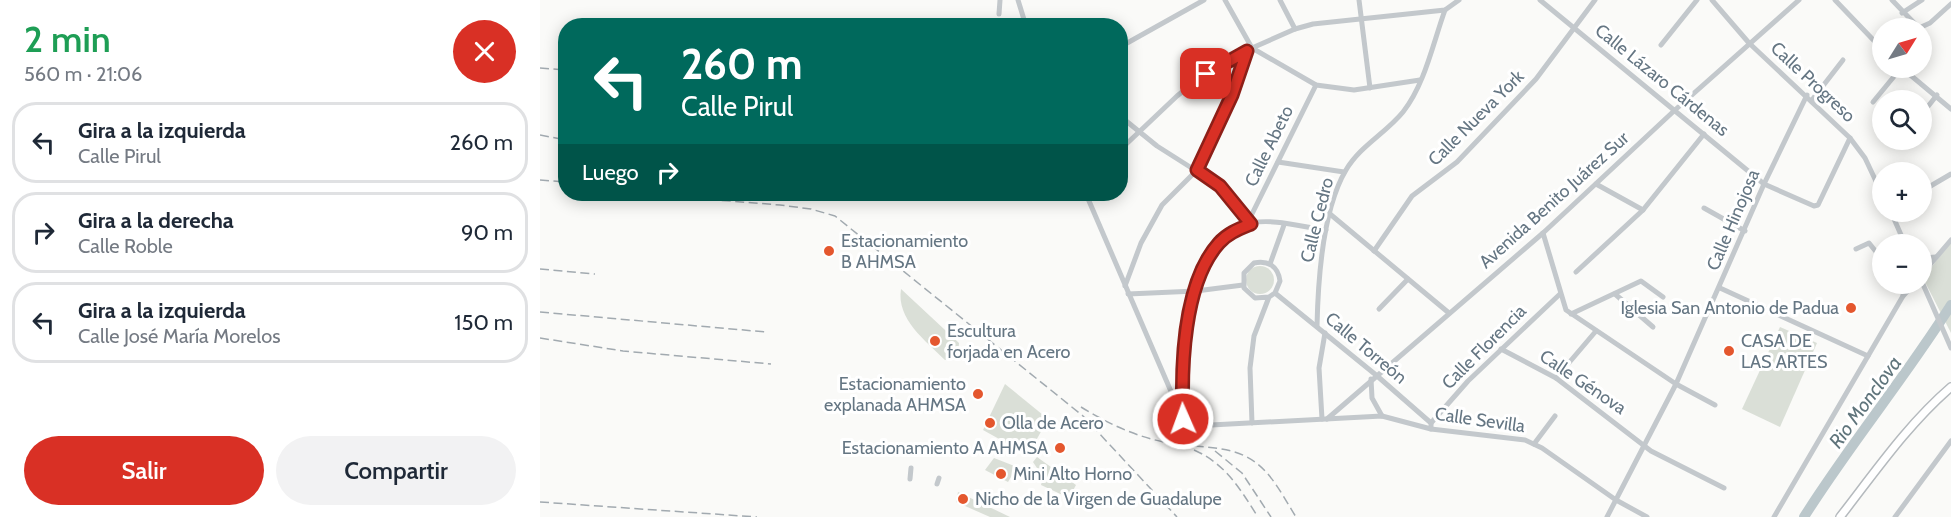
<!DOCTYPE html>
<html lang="es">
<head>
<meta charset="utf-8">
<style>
	:root { --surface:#fff; --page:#f2f2f3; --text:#1f2937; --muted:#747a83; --line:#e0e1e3; --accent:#d93025 }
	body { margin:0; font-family:Cabin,sans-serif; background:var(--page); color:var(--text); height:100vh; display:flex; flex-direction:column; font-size:22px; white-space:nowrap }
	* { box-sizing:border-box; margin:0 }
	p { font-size:20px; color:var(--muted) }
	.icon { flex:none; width:33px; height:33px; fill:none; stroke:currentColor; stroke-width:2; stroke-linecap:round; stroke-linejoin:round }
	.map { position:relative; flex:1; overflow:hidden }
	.side { display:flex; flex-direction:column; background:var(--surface); width:540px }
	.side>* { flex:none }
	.hud { position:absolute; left:18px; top:18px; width:570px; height:183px; border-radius:24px; box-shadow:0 3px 15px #0003; background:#00695c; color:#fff; overflow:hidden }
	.needle { width:39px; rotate:53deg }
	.buttons { position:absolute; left:1332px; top:18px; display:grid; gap:12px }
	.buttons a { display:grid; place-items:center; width:60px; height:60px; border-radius:50%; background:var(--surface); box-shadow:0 3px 15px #0003; font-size:30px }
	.pin { position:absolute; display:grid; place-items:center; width:51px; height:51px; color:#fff; margin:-26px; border-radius:12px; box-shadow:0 3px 9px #0006 }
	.me { position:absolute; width:66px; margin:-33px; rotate:358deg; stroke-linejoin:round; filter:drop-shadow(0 0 4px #0008) }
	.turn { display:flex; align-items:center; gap:21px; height:126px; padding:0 24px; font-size:27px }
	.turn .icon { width:78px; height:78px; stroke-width:2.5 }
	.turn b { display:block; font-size:42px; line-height:51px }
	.then { display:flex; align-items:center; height:57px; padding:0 24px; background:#0003; gap:12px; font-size:22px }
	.round { display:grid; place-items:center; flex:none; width:63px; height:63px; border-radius:32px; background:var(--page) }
	.head { display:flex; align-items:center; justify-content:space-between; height:102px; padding:0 24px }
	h1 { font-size:36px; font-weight:600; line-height:45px; color:#1e9e55 }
	.cta { display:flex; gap:12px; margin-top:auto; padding:12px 24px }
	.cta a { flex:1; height:69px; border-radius:36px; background:var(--accent); color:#fff; font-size:24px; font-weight:600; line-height:69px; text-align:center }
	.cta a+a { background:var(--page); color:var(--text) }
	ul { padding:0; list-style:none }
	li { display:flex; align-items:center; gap:18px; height:81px; margin:0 12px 9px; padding:0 12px; border:3px solid var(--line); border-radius:24px }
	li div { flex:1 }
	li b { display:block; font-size:22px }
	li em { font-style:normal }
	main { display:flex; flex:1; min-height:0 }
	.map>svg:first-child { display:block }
	.green { fill:#dadfd7 }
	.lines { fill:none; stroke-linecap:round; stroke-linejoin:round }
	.river { stroke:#bbc7cb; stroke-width:10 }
	.major-casing { stroke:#b5babe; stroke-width:10 }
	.minor { stroke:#c3c8cc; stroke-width:5 }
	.major { stroke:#fff; stroke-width:7 }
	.rail { stroke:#a2aab0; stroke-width:1.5; stroke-dasharray:9 4.5; stroke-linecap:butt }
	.route-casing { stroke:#8d1f18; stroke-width:15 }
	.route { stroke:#d93025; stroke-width:10 }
	.poi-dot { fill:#e4572e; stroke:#fff; stroke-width:2 }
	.labels { text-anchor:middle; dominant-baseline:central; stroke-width:6; stroke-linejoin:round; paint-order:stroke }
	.street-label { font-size:18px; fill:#657683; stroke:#fff }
	.poi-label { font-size:18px; fill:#657683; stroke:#fff; text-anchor:start }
	.water-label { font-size:20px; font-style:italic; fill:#60757c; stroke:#fff }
</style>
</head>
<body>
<main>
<section class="side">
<div class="head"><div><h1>2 min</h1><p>560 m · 21:06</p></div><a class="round" style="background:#d93025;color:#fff"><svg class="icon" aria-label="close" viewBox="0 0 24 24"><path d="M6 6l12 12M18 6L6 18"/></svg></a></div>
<ul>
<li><svg class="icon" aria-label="left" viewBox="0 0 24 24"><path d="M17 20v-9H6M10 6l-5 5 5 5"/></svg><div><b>Gira a la izquierda</b><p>Calle Pirul</p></div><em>260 m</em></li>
<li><svg class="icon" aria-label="right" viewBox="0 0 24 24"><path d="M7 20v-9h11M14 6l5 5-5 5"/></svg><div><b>Gira a la derecha</b><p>Calle Roble</p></div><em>90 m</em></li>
<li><svg class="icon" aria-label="left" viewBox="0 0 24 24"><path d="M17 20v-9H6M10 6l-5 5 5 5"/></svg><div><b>Gira a la izquierda</b><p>Calle José María Morelos</p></div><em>150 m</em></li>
</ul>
<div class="cta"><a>Salir</a><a>Compartir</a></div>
</section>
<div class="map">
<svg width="1411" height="517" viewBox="0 0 1411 517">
	<rect width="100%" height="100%" fill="#fafaf8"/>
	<g class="green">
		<path d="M1411,242V333L1383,278Z"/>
		<circle cx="720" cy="280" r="14"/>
		<path d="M361,289L419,343L418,355L405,360C386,341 356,319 361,289Z"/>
		<path d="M1240,327L1277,343L1240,427L1202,409Z"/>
		<path d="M465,384L508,419L488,455L443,430Z"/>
		<path d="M497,457L536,485L529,498L501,485L503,477L493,462Z"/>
		<path d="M454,458L477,467L468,482L445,470Z"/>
		<path d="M418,492L470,517H450L416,502Z"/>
	</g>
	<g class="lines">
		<path class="river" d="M1264,517C1310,444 1365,378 1411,305"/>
		<g class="major-casing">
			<path id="major" d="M1300,517C1335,472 1368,424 1411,387"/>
		</g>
		<g class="minor">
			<path d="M478,0L486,26"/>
			<path d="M685,0L712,48L776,85L814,90L880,80"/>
			<path d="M740,0L755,29"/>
			<path d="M819,0L830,88"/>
			<path d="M1000,0L1224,184L1274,206L1278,205L1310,138"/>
			<path d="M1172,0L1209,43L1310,138L1325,158L1342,194"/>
			<path d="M1295,0L1342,49"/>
			<path d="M1352,0L1379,28L1390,23L1411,4"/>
			<path d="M1362,13L1382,0"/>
			<path d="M459,14L460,0"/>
			<path d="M1121,45L1157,0"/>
			<path d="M580,47L664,0"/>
			<path d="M1362,68L1411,109"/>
			<path d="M1272,100L1303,60"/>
			<path d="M1333,102L1361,68"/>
			<path d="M1382,114L1397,95"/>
			<path d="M580,116L617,146L680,186L711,224"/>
			<path d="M580,150L637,96L666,73L712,48L755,29L773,24L905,10L919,0"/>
			<path d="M738,162L804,172"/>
			<path d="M1056,184L1103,210"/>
			<path d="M1382,191L1411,174"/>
			<path d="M546,194L642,417"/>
			<path d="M1164,208L1205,231"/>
			<path d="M1351,212L1365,244"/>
			<path d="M790,214L909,313"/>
			<path d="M709,220L776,85"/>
			<path d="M1003,233L1026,310L1136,384L1175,405"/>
			<path d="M1316,249L1329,243L1337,253H1342"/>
			<path d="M834,251L872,196L917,162L996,79L1055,0"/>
			<path d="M1382,258L1396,257"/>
			<path d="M730,264L744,225"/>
			<path d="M1036,272L1103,210L1164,134"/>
			<path d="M1382,274L1411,240"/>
			<path d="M1382,282L1411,348"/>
			<path d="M585,286L601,243L622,205L657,170L692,95L707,51"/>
			<path d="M1180,288L1328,356"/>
			<path d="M735,293L836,375L891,423V429"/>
			<path d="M588,294L656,291L703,285"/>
			<path d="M1075,294L1113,327"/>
			<path d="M1363,296L1364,284"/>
			<path d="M839,309L868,279"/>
			<path d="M1031,314L1101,281L1123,297"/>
			<path d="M777,326C778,281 782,210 806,170C820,146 846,133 863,112C885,84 893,43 905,10"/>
			<path d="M961,349L1016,378L1111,451L1184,488"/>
			<path d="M1016,378L1056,331"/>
			<path d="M831,379L832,398L842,416"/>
			<path d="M643,419L652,423L671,425L842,416L891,429L985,440L1002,448L1076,500L1107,517"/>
			<path d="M643,419C641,361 642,242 713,223C732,218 766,228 786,230"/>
			<path d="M782,419L779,368L785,333"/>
			<path d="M787,419L1003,233L1135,110L1259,0"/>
			<path d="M712,423L710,368L714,336L729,297L735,293L740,281C738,266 728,260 714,263L704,273V288L715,298L729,297"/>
			<path d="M891,423L928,381L1020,294"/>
			<path d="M994,444L1015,416"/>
			<path d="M370,479L371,468"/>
			<path d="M397,484L399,478"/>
			<path d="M1067,517L1136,384L1224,184L1267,95"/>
			<path d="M1234,517L1363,296L1374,284"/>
			<path d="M1355,517L1411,441"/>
		</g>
		<use href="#major" class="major"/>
		<g class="rail">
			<path d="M0,68L26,70"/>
			<path d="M0,135L26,140"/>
			<path d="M0,180L26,182"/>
			<path d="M101,194L240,205L271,209L295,216L543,416L637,517"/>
			<path d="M0,269L55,274"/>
			<path d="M0,312L226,332"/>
			<path d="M0,338L83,351L231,364"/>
			<path d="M541,407C570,425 601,439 635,444C662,448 692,445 715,462C733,475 744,498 756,517"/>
			<path d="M654,450C686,464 700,489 718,517"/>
			<path d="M675,451L702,473L731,517"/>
			<path d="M0,502L217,517"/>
		</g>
	</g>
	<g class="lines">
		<g class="route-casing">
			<path id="route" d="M643,419C641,368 643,283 679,243C688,233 699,229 711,224L680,186L657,170L692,95L707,51L666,74"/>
		</g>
		<use href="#route" class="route"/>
	</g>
	<g class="poi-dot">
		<circle cx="289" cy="251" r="6"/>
		<circle cx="1311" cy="308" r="6"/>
		<circle cx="395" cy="341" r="6"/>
		<circle cx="1189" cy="351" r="6"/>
		<circle cx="438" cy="394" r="6"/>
		<circle cx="450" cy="423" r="6"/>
		<circle cx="520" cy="448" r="6"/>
		<circle cx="461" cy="474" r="6"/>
		<circle cx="423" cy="499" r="6"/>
	</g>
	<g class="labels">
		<g class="street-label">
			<text transform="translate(1122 80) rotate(39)">Calle Lázaro Cárdenas</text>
			<text transform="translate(1273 82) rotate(43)">Calle Progreso</text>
			<text transform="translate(936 118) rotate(-45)">Calle Nueva York</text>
			<text transform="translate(729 146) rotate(-64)">Calle Abeto</text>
			<text transform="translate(1014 200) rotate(-42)">Avenida Benito Juárez Sur</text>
			<text transform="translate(777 220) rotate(-76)">Calle Cedro</text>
			<text transform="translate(1193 220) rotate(-67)">Calle Hinojosa</text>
			<text transform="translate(944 347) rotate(-45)">Calle Florencia</text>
			<text transform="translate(826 348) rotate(40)">Calle Torreón</text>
			<text transform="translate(1043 382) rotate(34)">Calle Génova</text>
			<text transform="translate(940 420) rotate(8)">Calle Sevilla</text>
		</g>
		<g class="poi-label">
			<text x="301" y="241">Estacionamiento<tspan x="301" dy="21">B AHMSA</tspan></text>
			<text x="1299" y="308" text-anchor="end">Iglesia San Antonio de Padua</text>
			<text x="407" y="331">Escultura<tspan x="407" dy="21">forjada en Acero</tspan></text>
			<text x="1201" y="341">CASA DE<tspan x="1201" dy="21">LAS ARTES</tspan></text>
			<text x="426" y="384" text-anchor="end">Estacionamiento<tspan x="426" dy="21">explanada AHMSA</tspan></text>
			<text x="462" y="423">Olla de Acero</text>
			<text x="508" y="448" text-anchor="end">Estacionamiento A AHMSA</text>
			<text x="473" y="474">Mini Alto Horno</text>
			<text x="435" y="499">Nicho de la Virgen de Guadalupe</text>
		</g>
		<g class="water-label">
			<text transform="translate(1325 402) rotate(-54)">Rio Monclova</text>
		</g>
	</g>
</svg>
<div class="buttons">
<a><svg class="needle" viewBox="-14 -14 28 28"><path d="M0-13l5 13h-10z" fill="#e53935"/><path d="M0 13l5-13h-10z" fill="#747a83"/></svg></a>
<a><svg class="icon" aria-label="search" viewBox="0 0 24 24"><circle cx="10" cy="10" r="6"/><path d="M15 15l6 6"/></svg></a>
<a>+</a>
<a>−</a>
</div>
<div class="pin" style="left:666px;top:74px;background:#d93025"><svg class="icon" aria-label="arrive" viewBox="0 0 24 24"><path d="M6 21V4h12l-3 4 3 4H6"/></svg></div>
<svg class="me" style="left:643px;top:419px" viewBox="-20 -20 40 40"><circle r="17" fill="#d93025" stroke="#fff" stroke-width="3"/><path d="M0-11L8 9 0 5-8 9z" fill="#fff"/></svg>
<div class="hud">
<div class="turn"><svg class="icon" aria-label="left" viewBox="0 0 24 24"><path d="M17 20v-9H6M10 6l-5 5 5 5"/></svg><div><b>260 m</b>Calle Pirul</div></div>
<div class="then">Luego<svg class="icon" aria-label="right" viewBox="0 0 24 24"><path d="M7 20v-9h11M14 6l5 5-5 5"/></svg></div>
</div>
</div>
</main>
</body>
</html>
